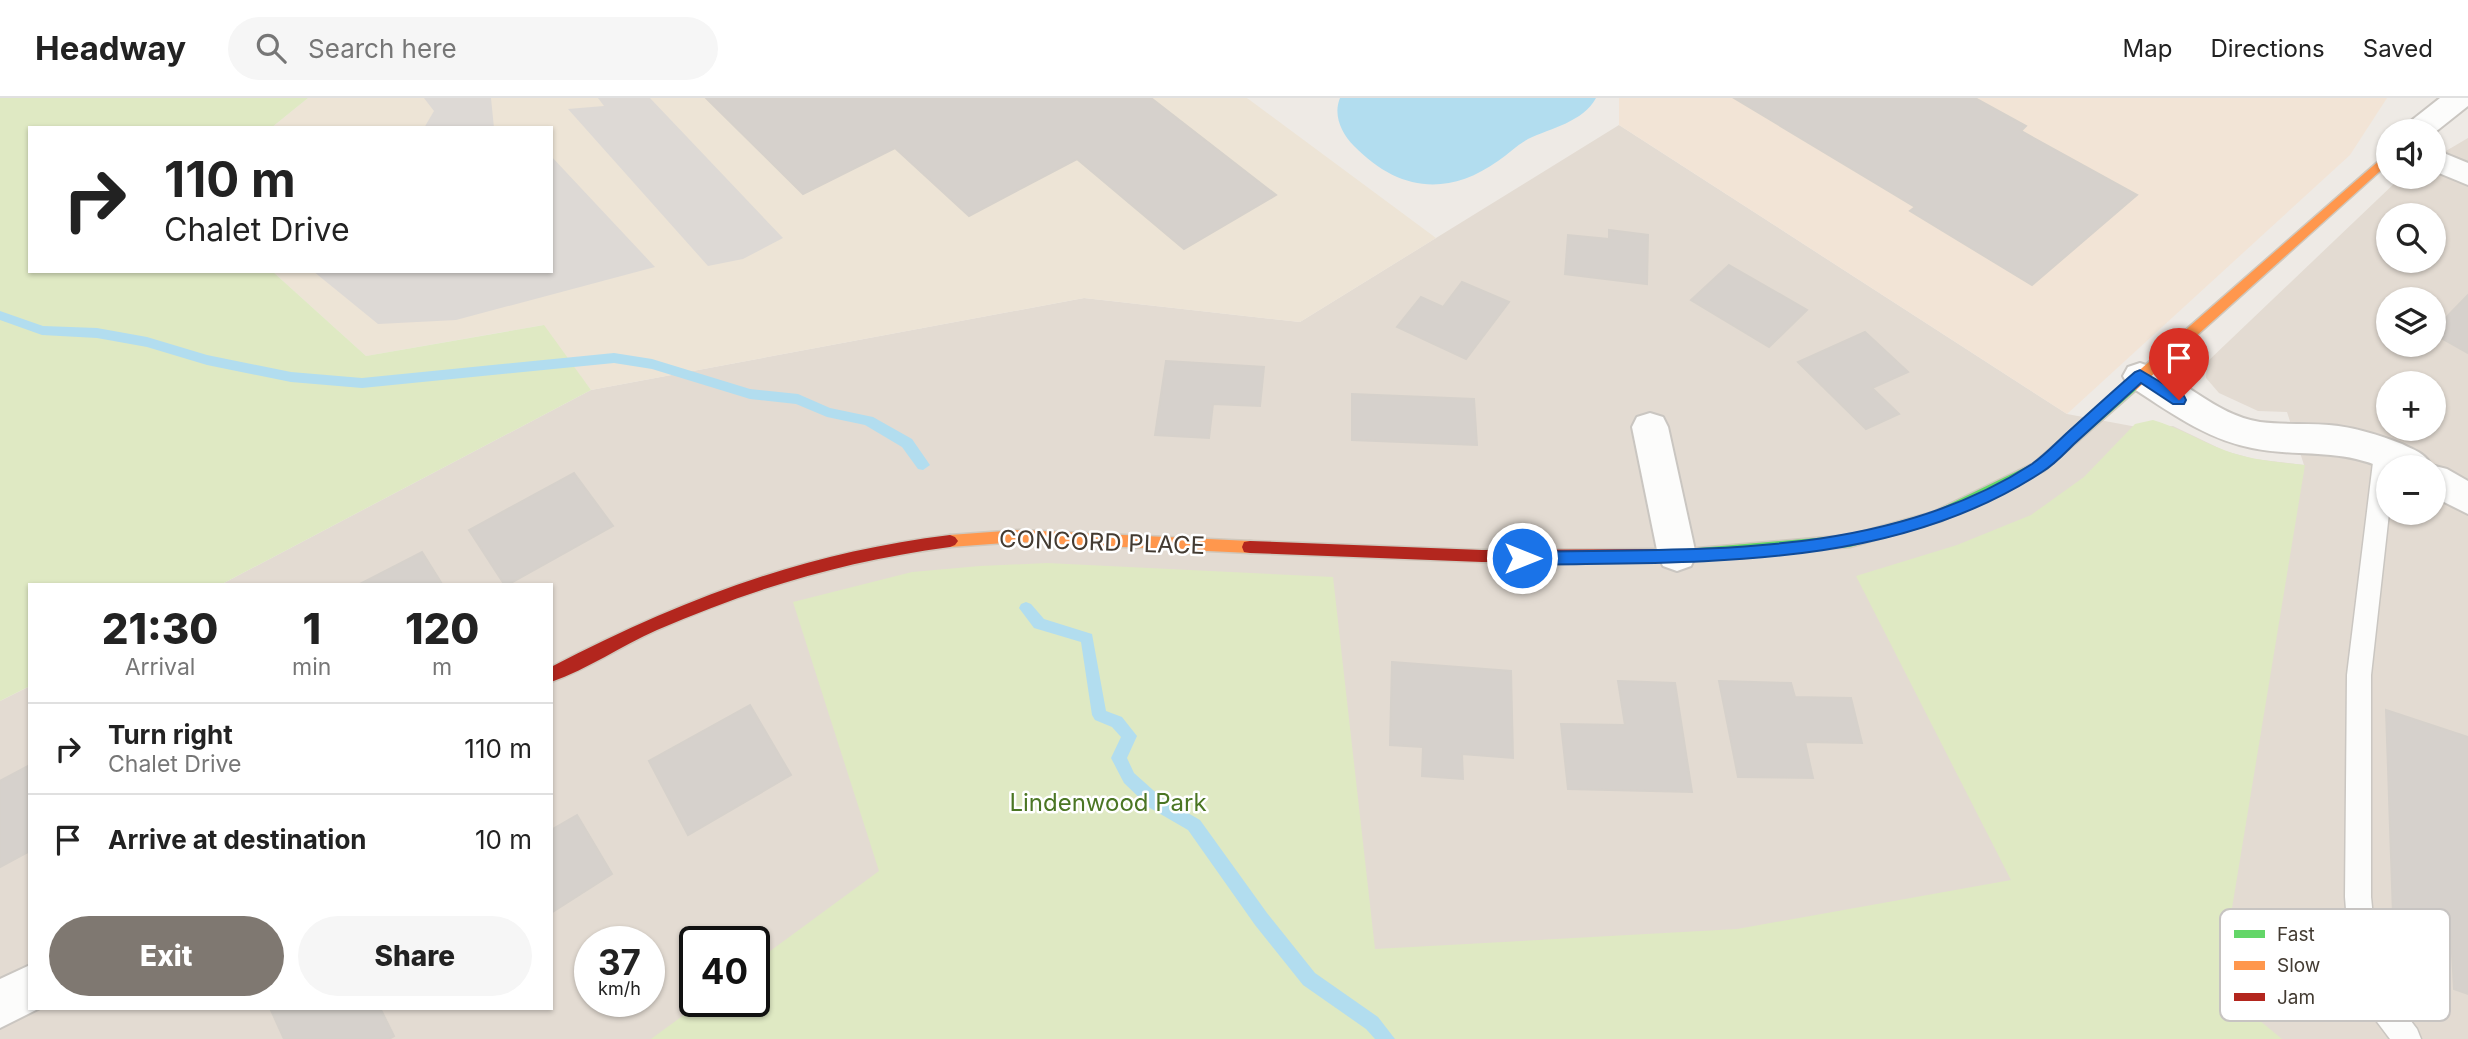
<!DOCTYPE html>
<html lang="en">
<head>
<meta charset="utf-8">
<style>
	:root { --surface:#fff; --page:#f6f6f6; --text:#222; --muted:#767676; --line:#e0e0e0; --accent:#7f7871 }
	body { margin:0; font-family:Inter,sans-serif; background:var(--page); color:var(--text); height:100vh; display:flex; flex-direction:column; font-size:26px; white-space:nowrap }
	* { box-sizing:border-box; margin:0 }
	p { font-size:23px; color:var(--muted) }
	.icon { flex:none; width:38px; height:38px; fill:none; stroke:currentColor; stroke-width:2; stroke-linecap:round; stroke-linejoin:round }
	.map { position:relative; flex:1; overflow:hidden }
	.sheet { position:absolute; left:28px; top:485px; width:525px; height:427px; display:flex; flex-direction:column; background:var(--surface); border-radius:0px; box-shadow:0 2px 5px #0004 }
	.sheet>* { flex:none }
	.top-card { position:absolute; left:28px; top:28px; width:525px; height:147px; border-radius:0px; box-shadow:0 2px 5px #0004; background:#fff; color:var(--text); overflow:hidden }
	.controls { position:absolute; left:2376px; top:21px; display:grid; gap:14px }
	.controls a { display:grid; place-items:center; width:70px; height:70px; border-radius:50%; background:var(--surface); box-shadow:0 2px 5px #0004; font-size:35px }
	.speed { position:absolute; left:574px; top:828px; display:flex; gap:14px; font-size:35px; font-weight:700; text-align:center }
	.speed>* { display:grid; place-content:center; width:91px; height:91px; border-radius:50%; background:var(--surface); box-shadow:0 2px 5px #0004; line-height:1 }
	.speed small { font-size:18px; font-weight:400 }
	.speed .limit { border:4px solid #111; border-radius:10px; background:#fff; color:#111 }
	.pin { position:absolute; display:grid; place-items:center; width:60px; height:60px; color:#fff; margin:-72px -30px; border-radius:50% 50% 50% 0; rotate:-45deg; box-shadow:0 0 7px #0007 }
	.pin .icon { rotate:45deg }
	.me { position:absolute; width:77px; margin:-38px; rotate:90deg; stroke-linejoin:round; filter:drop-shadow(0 0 5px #0008) }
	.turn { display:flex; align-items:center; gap:24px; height:147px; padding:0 21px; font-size:32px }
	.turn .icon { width:91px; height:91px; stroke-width:2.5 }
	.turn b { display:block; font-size:49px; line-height:60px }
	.eta { display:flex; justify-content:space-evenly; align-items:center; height:119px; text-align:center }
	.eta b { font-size:42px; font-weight:800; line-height:49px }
	.cta { display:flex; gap:14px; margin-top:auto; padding:14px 21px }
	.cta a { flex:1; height:80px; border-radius:42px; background:var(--accent); color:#fff; font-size:28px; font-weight:800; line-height:80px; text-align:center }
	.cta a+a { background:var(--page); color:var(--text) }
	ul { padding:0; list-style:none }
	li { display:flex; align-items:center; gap:21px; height:91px; padding:0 21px; border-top:2px solid var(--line) }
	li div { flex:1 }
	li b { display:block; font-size:26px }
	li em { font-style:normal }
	header { display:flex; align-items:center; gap:42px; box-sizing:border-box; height:98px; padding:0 35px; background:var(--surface); border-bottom:2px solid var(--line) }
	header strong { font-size:33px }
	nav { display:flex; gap:38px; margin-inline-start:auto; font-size:24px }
	.search { width:490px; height:63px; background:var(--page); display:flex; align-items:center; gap:18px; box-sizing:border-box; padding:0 24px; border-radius:38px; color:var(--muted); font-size:26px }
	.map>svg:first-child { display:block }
	.residential { fill:#e3dbd2; fill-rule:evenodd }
	.commercial { fill:#f2e4d6 }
	.education { fill:#ede4d6 }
	.green { fill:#dfe9c3 }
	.parking { fill:#ddd9d5 }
	.water { fill:#b2ddef }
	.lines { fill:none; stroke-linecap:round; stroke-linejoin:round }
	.stream { fill:#b2ddef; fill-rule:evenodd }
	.building { fill:#d6d1cc; stroke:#d6d1cb; stroke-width:2 }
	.lane-casing { stroke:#cac6c1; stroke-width:3 }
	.street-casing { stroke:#cac6c1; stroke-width:4 }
	.fast-casing { stroke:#cfc8bd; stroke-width:3 }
	.slow-casing { stroke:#cfc8bd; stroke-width:3 }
	.jam-casing { stroke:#cfc8bd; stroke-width:3 }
	.lane { fill:#fcfcfb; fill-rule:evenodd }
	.street { fill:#fcfcfb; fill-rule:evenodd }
	.fast { fill:#63d668; fill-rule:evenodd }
	.slow { fill:#ff974d; fill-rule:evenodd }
	.jam { fill:#b3261e; fill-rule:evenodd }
	.route { fill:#1a73e8; stroke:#114b97; stroke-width:2 }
	.labels { text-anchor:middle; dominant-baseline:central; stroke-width:5; stroke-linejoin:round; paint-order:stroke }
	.street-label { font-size:24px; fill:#433b32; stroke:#fff }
	.park-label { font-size:24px; fill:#4b7624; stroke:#fff }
	.key { fill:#fff; stroke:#c7c4c2; stroke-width:2 }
	.key-label { font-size:19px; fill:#433b32 }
</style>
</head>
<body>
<header>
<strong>Headway</strong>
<div class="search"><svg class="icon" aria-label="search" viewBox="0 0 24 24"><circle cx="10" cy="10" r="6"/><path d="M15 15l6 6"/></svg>Search here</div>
<nav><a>Map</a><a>Directions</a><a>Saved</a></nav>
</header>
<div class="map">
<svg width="2468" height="941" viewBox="0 0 2468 941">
	<rect width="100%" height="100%" fill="#eeeae5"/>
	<path class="residential" d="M1619,27L2067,316L2137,329L2173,328L2225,353L2254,361L2304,367L2287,314L2258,313L2219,295L2206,280L2207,264L2399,81L2434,79V60L2468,40V941H0V603L30,588V910H551V486H222L591,292L1084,200L1300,224ZM2389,117H2434V163H2389ZM2389,201H2434V247H2389ZM2389,285H2434V331H2389ZM2389,369H2434V415H2389ZM590,844H649V903H590ZM695,844H754V903H695Z"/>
	<path class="commercial" d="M1619,0H2387L2350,57L2067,316L1619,27Z"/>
	<path class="education" d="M308,0H1247L1436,140L1300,224L1084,200L591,292L543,227L366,258L272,173H551V30H271Z"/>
	<g class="green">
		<path d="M0,0H308L271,30H30V173H272L366,258L544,227L591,292L222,486H30V588L0,603Z"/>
		<path d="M2153,322C2178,329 2200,343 2224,352C2249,362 2278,364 2305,367L2219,889L2282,941H651L703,903H754V865L879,773L793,504L912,474L980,468L1047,465L1333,479L1375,851L1737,831L2011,782L1856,478L1957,447L2031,417L2084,379L2135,326Z"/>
	</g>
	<g class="parking">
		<path d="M424,0H491L494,30H424L434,13Z"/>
		<path d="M598,0H650L783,140L743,161L708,168L568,11L604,8Z"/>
		<path d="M551,58L655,169L456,222L378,226L313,173H551Z"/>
	</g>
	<path class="water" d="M1340,0H1596C1583,24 1551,30 1528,41C1517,47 1508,56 1498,63C1446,100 1397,92 1354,48C1341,35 1333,17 1340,0Z"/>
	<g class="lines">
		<g class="stream">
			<path d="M0,213L43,228L97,230L147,239L207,257L291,274L362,280L614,255L652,261L750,291L798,296L830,310L873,319L912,341L930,367L923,372L918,371L902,349L865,327L827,319L796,306L750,301L652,271L614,265L362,290L291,284L207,267L147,249L97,240L42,237L0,222Z"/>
			<path d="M1026,504L1031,506L1044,521L1092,536L1106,613L1122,619L1137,638L1127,660L1134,675L1162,700L1200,722L1267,815L1315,875L1378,919L1395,941H1375L1366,931L1303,887L1255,827L1188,732L1150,710L1124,685L1111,660L1121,639L1112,629L1095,622L1092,617L1081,544L1034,530L1019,510L1021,506Z"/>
		</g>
	</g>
	<g class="building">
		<path d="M706,0H1151L1276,97L1184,151L1077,61L969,118L895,50L803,96Z"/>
		<path d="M1734,0H1975L2026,28L2021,33L2137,97L2032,187L1910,113L1915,109Z"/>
		<path d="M1609,132L1648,137L1647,186L1565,176L1568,137L1609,141Z"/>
		<path d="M1729,167L1807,212L1769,249L1691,202Z"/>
		<path d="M1462,184L1509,204L1466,261L1397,229L1421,199L1443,209Z"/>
		<path d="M2468,197V255L2434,236V232Z"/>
		<path d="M1865,234L1908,274L1872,290L1899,316L1866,331L1798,264Z"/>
		<path d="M1166,263L1264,269L1260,308L1213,306L1209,340L1155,337Z"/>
		<path d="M1352,296L1474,301L1477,347L1352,342Z"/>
		<path d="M574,375L613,428L509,486H504L469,432Z"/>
		<path d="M422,454L442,486H360Z"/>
		<path d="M1392,564L1511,573L1513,660L1462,656L1463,681L1422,678L1423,649L1390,647Z"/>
		<path d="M1618,583L1675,585L1692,694L1568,691L1561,626L1625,627Z"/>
		<path d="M1719,583L1791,585L1795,599L1851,600L1862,645L1805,644L1813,680L1738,679Z"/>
		<path d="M750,607L791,677L688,737L649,663Z"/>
		<path d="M2386,612L2468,639V896L2454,891L2451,837L2393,817Z"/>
		<path d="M30,667V753L0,769V683Z"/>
		<path d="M577,717L612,776L551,815V732Z"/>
		<path d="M270,910H380L394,938L389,941H284Z"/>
	</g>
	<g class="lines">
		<g class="lane-casing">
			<path id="lane" d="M2385,348L2393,350L2396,356L2394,369H2389V415L2371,577V799L2379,881L2417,931L2421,941H2390L2356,896L2352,886L2345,799L2347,577L2374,356L2377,350Z"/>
		</g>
		<g class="street-casing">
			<g id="street">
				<path d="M2440,0H2468V8L2434,35V33H2403L2407,26Z"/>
				<path d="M2434,51L2468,65V87L2434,73Z"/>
				<path d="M2140,265C2183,278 2214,317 2260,324C2283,327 2306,325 2329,327C2354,329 2379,337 2402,346C2414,352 2425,355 2431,367L2447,371L2468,383V416L2434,399V369H2389V373C2342,349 2300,360 2252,350C2205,341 2167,312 2128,287L2123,278L2128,269Z"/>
				<path d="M1650,315L1663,319L1668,329L1696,457L1691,468L1677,473L1663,468L1658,457L1632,329L1637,319Z"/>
				<path d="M30,867V910H40L0,930V881Z"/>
			</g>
		</g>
		<g class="fast-casing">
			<path id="fast" d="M2131,283L2136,284L2138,288L2136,292L2044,373L1942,423L1850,449L1686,463L1680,462L1678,457L1680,452L1686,451L1850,437L1933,414L2034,365L2126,284Z"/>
		</g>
		<g class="slow-casing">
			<g id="slow">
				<path d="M2389,54V65L2136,292H2126L2124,288L2126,284Z"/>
				<path d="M1019,432L1250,443L1256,444L1258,449L1256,454L1250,455L1019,444L950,449L945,447L942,443L945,439L950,437Z"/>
			</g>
		</g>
		<g class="jam-casing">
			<g id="jam">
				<path d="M950,437L955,439L958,443L955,447L950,449C845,463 754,490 657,532C621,548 588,571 551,584V569C682,501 803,455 950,437Z"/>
				<path d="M1250,443L1482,452L1686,451L1692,452L1694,457L1692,462L1686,463L1482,464L1250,455L1244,454L1242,449L1244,444Z"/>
			</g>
		</g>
		<use href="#lane" class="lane"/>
		<use href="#street" class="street"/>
		<use href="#fast" class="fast"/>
		<use href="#slow" class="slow"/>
		<use href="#jam" class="jam"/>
	</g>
	<path class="route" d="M2140,272L2184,298L2186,302L2184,306H2173L2141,285C2118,306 2096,326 2074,346C2064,356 2054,367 2042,374C1889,474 1697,463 1522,467L1514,460L1522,454C1693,450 1883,463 2032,366C2045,357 2056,345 2068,334C2090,314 2112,294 2135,274Z"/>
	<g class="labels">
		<g class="street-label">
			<text transform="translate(1102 444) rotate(2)">CONCORD PLACE</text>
		</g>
		<g class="park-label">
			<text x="1108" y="704">Lindenwood Park</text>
		</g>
	</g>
	<rect x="2220" y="811" width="230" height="112" rx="10" class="key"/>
	<rect x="2234" y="832" width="31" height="8" fill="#63d668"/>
	<rect x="2234" y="863" width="31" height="9" fill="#ff974d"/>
	<rect x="2234" y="895" width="31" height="8" fill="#b3261e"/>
	<g class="key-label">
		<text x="2277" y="843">Fast</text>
		<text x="2277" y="874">Slow</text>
		<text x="2277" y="906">Jam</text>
	</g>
</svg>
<div class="controls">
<a><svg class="icon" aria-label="sound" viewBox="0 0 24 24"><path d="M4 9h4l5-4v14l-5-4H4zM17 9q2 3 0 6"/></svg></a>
<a><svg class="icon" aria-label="search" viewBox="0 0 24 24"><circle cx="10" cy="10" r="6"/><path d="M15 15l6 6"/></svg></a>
<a><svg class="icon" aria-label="layers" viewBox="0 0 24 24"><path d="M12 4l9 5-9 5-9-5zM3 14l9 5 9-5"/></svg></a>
<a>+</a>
<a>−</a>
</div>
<div class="speed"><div>37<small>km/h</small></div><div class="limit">40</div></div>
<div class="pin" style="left:2179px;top:302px;background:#d93025"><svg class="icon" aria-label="arrive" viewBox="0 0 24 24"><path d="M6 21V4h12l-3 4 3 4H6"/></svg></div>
<svg class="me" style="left:1522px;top:460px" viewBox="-20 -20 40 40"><circle r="17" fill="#1a73e8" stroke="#fff" stroke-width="3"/><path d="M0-11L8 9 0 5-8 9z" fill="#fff"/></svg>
<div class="top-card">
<div class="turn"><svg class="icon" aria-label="right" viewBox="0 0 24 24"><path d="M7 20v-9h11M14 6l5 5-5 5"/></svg><div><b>110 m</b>Chalet Drive</div></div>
</div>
<section class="sheet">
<div class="eta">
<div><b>21:30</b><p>Arrival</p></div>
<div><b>1</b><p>min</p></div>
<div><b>120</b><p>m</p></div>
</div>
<ul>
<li><svg class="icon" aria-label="right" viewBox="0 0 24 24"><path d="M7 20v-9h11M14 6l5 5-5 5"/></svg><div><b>Turn right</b><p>Chalet Drive</p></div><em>110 m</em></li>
<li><svg class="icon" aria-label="arrive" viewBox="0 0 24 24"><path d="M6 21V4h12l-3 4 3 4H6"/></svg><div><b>Arrive at destination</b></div><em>10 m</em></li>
</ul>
<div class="cta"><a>Exit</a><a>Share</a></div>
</section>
</div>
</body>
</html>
